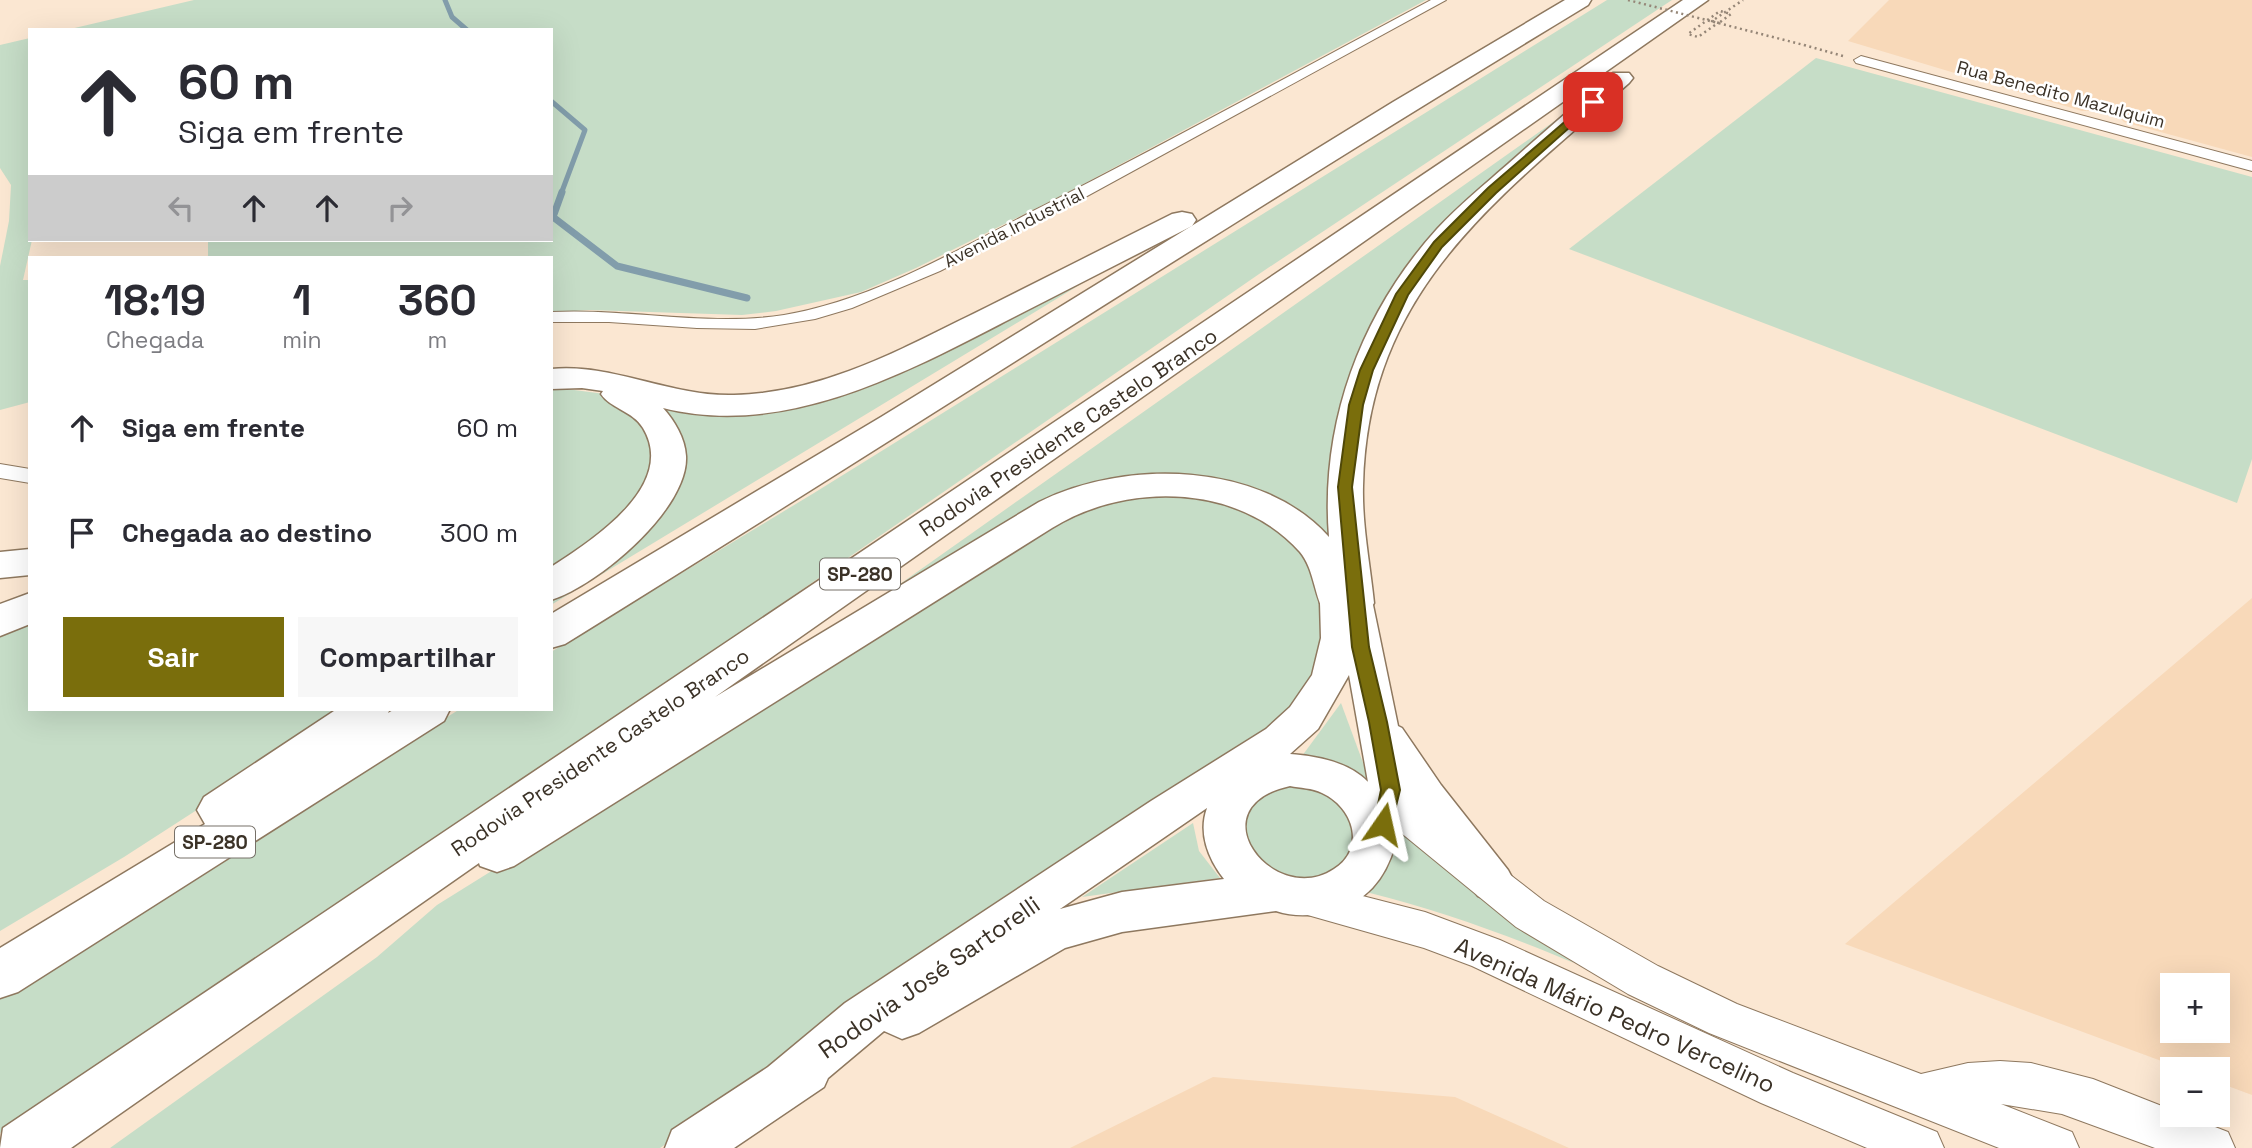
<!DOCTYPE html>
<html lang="pt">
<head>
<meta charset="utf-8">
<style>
	:root { --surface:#fff; --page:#f7f7f7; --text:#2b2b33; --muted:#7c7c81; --accent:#7a6e0c }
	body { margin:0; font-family:"Space Grotesk",sans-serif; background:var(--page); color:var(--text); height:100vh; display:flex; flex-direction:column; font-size:26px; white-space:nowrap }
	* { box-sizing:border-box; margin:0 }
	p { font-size:23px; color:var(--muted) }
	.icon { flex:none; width:38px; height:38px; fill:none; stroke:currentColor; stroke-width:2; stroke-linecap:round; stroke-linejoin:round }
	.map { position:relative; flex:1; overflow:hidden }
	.drawer { position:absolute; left:28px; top:256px; width:525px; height:455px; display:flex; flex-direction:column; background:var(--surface); border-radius:0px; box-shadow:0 7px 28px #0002 }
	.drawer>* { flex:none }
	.top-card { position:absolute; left:28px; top:28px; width:525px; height:214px; border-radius:0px; box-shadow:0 7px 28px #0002; background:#fff; color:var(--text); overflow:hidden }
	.fabs { position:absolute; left:2160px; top:973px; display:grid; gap:14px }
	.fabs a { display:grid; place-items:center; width:70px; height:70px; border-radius:0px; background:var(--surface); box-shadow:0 7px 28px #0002; font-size:35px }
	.pin { position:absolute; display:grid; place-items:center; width:60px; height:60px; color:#fff; margin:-30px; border-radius:14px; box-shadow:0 4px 10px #0006 }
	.me { position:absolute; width:77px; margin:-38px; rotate:11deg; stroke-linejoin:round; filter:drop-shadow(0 0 5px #0008) }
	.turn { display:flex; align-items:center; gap:24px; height:147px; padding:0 35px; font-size:32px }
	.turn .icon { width:91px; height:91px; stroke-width:2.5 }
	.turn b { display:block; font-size:49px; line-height:60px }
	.lanes { display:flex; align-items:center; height:66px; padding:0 35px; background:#0003; justify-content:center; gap:35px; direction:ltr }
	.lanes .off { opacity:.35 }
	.eta { display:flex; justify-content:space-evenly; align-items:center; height:119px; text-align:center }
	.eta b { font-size:42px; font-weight:800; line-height:49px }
	.action { display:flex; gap:14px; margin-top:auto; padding:14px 35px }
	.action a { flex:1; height:80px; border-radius:0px; background:var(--accent); color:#fff; font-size:28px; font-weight:800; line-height:80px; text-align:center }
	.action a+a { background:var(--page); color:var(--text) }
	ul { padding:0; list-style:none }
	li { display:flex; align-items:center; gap:21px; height:105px; padding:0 35px }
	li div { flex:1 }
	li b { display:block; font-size:26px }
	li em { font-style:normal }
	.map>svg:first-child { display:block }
	.built { fill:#f8d9b9; fill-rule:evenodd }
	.green { fill:#c6ddc7 }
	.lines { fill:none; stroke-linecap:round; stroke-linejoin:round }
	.stream-far1 { stroke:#829dab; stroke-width:5 }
	.stream { stroke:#829dab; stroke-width:7 }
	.minor-casing { stroke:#8e785f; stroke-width:2 }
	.secondary-casing { stroke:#8e785f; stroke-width:2 }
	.primary-casing { stroke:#8e785f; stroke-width:3 }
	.motorway-casing { stroke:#8e785f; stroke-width:3 }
	.path { stroke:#958677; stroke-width:2.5; stroke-dasharray:2 3.5; stroke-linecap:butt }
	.minor { fill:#fff; fill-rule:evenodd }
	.secondary { fill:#fff; fill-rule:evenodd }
	.primary { fill:#fff; fill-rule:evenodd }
	.motorway { fill:#fff; fill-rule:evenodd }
	.path-bridge { stroke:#958677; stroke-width:2.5; stroke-dasharray:2 3.5; stroke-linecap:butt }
	.route { fill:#7a6e0c; stroke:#4f4808; stroke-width:2 }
	.labels { text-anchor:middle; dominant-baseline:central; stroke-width:5; stroke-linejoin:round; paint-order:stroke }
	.far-street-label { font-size:18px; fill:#3b3227; stroke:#fff }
	.shield { fill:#fff; stroke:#767068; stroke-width:2 }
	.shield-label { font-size:19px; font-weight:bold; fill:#3b3227 }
	.street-label { font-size:21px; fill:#3b3227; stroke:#fff }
	.near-street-label { font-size:24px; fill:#3b3227; stroke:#fff }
</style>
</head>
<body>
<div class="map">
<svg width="2252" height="1148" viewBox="0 0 2252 1148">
	<rect width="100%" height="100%" fill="#fbe7d2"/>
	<g class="built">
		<path d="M1889,0H2252V157L2124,122L2120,118L2093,111H2082L1848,41Z"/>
		<path d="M2252,598V1095L2217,1082V1069H2183L1845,944ZM2172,985H2217V1031H2172Z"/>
		<path d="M1213,1077L1455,1097L1569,1148H1070Z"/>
	</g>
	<g class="green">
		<path d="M194,0H1426L1063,195L916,268L861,292L776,311L742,315L589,310L551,313V257H208V240H551V30H66Z"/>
		<path d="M1607,0H1672L1262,272L444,837L0,1133V996L460,709H551V652L814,493Z"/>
		<path d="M30,38V240H32L23,280H30V402L0,410V266L9,221L11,185L0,168V45Z"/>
		<path d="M1816,58L2252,177V459L2237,503L1569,249Z"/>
		<path d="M1566,113L1394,290L1338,527L1328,535L1318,534L1169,475L876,601Z"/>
		<path d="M1078,278L1086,281L551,605V598L619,553L677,428L665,409C733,416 808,408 873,385Z"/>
		<path d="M551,387L605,394L626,403L658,449L637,509L551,576Z"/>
		<path d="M1180,493L1236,505L1300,543L1332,620L1305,702L1190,789L660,1148H110L377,957L437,905L1059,517L1122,496Z"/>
		<path d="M30,610V709H353L124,857L0,931V625Z"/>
		<path d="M1341,703L1369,779L1302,756Z"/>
		<path d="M1290,781C1301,784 1317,785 1326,791C1383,828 1344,898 1283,874C1275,871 1264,869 1259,863C1251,855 1246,844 1240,836L1246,804Z"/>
		<path d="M1398,822L1496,910L1574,963C1502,933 1441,911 1366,892L1389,865Z"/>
		<path d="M1193,823L1199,851L1220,878L1082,897Z"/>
	</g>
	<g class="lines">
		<g class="stream-far1">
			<path d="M445,0L452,17L467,30"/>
			<path d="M551,101L585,130L561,194"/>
		</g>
		<path class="stream" d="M562,192L553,217L617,266L747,298"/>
		<g class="minor-casing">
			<g id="minor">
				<path d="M1431,0H1446L1078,201L940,271L852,308L815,319L755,329L697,328L609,322H551V312C629,308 707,327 784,315C872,300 954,252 1033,211C1167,143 1298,71 1431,0Z"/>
				<path d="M1861,56L2252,161V171L1856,63L1854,60Z"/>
				<path d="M0,464L30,469V483L0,478Z"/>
			</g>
		</g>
		<g class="secondary-casing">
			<g id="secondary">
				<path d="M1366,781L1426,810L1544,901L1658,966L1737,1004L1921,1074L1968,1063L2000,1061L2031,1063L2093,1079L2172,1110V1115H2184L2228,1132L2235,1148H2155L2062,1114L2001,1104L2072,1132L2079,1148H1999L1709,1033L1628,994L1516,927L1400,832L1353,807L1348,796L1353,785Z"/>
				<path d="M1304,881L1425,912L1500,940L1793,1073L1937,1132L1944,1148H1867L1761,1103L1472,966L1424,948L1290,910L1284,898L1290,886Z"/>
			</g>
		</g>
		<g class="primary-casing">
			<path id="primary" d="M1338,589L1368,596L1373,605L1398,726L1402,728L1441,785L1508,870L1515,883L1508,896L1493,902L1478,896L1408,803C1405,818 1399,831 1395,845C1385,880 1366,902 1330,912C1311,916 1294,917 1276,911L1122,932L1065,948L919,1033L902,1039L884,1031L828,1078L824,1087L734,1148H665L672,1130L768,1067L845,1003L1151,801L1266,729L1290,707L1312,675L1321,638L1320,602L1325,593ZM1349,675L1368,782C1349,762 1317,756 1290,754L1318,729ZM1290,786C1300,788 1312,788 1322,793C1353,807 1367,848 1334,869C1274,909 1194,807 1290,786ZM1207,808C1198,833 1208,859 1224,879L1122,892L1060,909Z"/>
		</g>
		<g class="motorway-casing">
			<g id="motorway">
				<path d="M1565,0H1591L1588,5C1244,213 907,432 565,644L551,648V614L881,417L1393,102Z"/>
				<path d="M1683,0H1708L715,697L1039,502C1125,459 1261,461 1329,537C1320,423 1361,313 1437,229C1459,205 1484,185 1508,164C1543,133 1577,103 1613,73H1629L1633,78L1629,83C1496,200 1367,291 1363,486C1362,525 1370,564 1374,603L1368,613L1354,617L1324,612C1314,594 1314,569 1300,552C1239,483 1126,482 1052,528L514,866L497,872L480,866L479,863L71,1148H0L3,1128Z"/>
				<path d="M1182,212L1192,214L1196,220L1192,226C1133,256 1075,286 1016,316C909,371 787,439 663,408C674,420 685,438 686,456C689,509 597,586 551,600V567C591,541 678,486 643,428C633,411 611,409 601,394L603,391L582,388L551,389V369C614,363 670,397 734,395C826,393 907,346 987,307C1049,276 1110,245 1172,214Z"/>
				<path d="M30,549V575L0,578V552Z"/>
				<path d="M30,593V624L0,636V604Z"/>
				<path d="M337,709H390L388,713L395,709H450L444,721L18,992L0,998V948L205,824L197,810L204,797Z"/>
			</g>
		</g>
		<g class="path">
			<path d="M1719,23L1712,21L1743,0"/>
			<path d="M1804,45L1843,56"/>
		</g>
		<use href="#minor" class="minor"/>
		<use href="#secondary" class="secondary"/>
		<use href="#primary" class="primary"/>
		<use href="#motorway" class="motorway"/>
		<g class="path-bridge">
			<path d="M1628,0L1804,45"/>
			<path d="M1715,25L1698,37L1688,34L1720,11L1731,14L1719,23"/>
		</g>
	</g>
	<path class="route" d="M1590,100L1598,102L1496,193L1442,247L1408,295L1373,370L1363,405L1352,487L1369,647L1387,722L1400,790L1390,830L1383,832L1376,830L1374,824L1381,790L1369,722L1352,647L1338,487L1349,405L1360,370L1396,294L1434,242L1488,188Z"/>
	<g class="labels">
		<g class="far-street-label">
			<text transform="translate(2061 94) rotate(15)">Rua Benedito Mazulquim</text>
			<text transform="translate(1014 227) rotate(-27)">Avenida Industrial</text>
		</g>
		<g class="shield">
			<rect x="820" y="558.5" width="80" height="31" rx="5"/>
			<rect x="175" y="826.5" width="80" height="31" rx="5"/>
		</g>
		<g class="shield-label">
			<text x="860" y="574">SP-280</text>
			<text x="215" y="842">SP-280</text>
		</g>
		<g class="street-label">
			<text transform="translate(1068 432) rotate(-34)">Rodovia Presidente Castelo Branco</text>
			<text transform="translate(600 752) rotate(-34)">Rodovia Presidente Castelo Branco</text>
		</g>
		<g class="near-street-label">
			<text transform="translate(929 977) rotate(-35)">Rodovia José Sartorelli</text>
			<text transform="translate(1615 1015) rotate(24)">Avenida Mário Pedro Vercelino</text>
		</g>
	</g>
</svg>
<div class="fabs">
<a>+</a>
<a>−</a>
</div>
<div class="pin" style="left:1593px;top:102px;background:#d93025"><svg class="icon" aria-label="arrive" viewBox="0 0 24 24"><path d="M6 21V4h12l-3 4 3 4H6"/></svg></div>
<svg class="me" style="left:1383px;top:824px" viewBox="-20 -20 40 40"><path d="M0-17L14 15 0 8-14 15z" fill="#7a6e0c" stroke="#fff" stroke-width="4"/></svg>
<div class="top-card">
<div class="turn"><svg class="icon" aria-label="ahead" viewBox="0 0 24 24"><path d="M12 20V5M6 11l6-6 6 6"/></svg><div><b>60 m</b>Siga em frente</div></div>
<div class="lanes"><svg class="icon off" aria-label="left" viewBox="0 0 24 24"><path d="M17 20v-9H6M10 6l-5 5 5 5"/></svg><svg class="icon" aria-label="ahead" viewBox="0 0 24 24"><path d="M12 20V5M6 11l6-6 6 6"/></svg><svg class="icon" aria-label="ahead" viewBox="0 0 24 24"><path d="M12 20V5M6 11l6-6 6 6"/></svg><svg class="icon off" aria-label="right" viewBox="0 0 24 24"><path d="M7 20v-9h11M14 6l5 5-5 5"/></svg></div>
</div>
<section class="drawer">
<div class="eta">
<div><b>18:19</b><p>Chegada</p></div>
<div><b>1</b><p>min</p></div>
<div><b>360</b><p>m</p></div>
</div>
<ul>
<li><svg class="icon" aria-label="ahead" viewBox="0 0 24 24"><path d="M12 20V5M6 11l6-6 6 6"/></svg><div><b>Siga em frente</b></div><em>60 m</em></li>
<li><svg class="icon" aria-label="arrive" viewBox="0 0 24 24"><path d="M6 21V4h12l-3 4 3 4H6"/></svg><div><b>Chegada ao destino</b></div><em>300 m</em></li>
</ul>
<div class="action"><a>Sair</a><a>Compartilhar</a></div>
</section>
</div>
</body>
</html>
